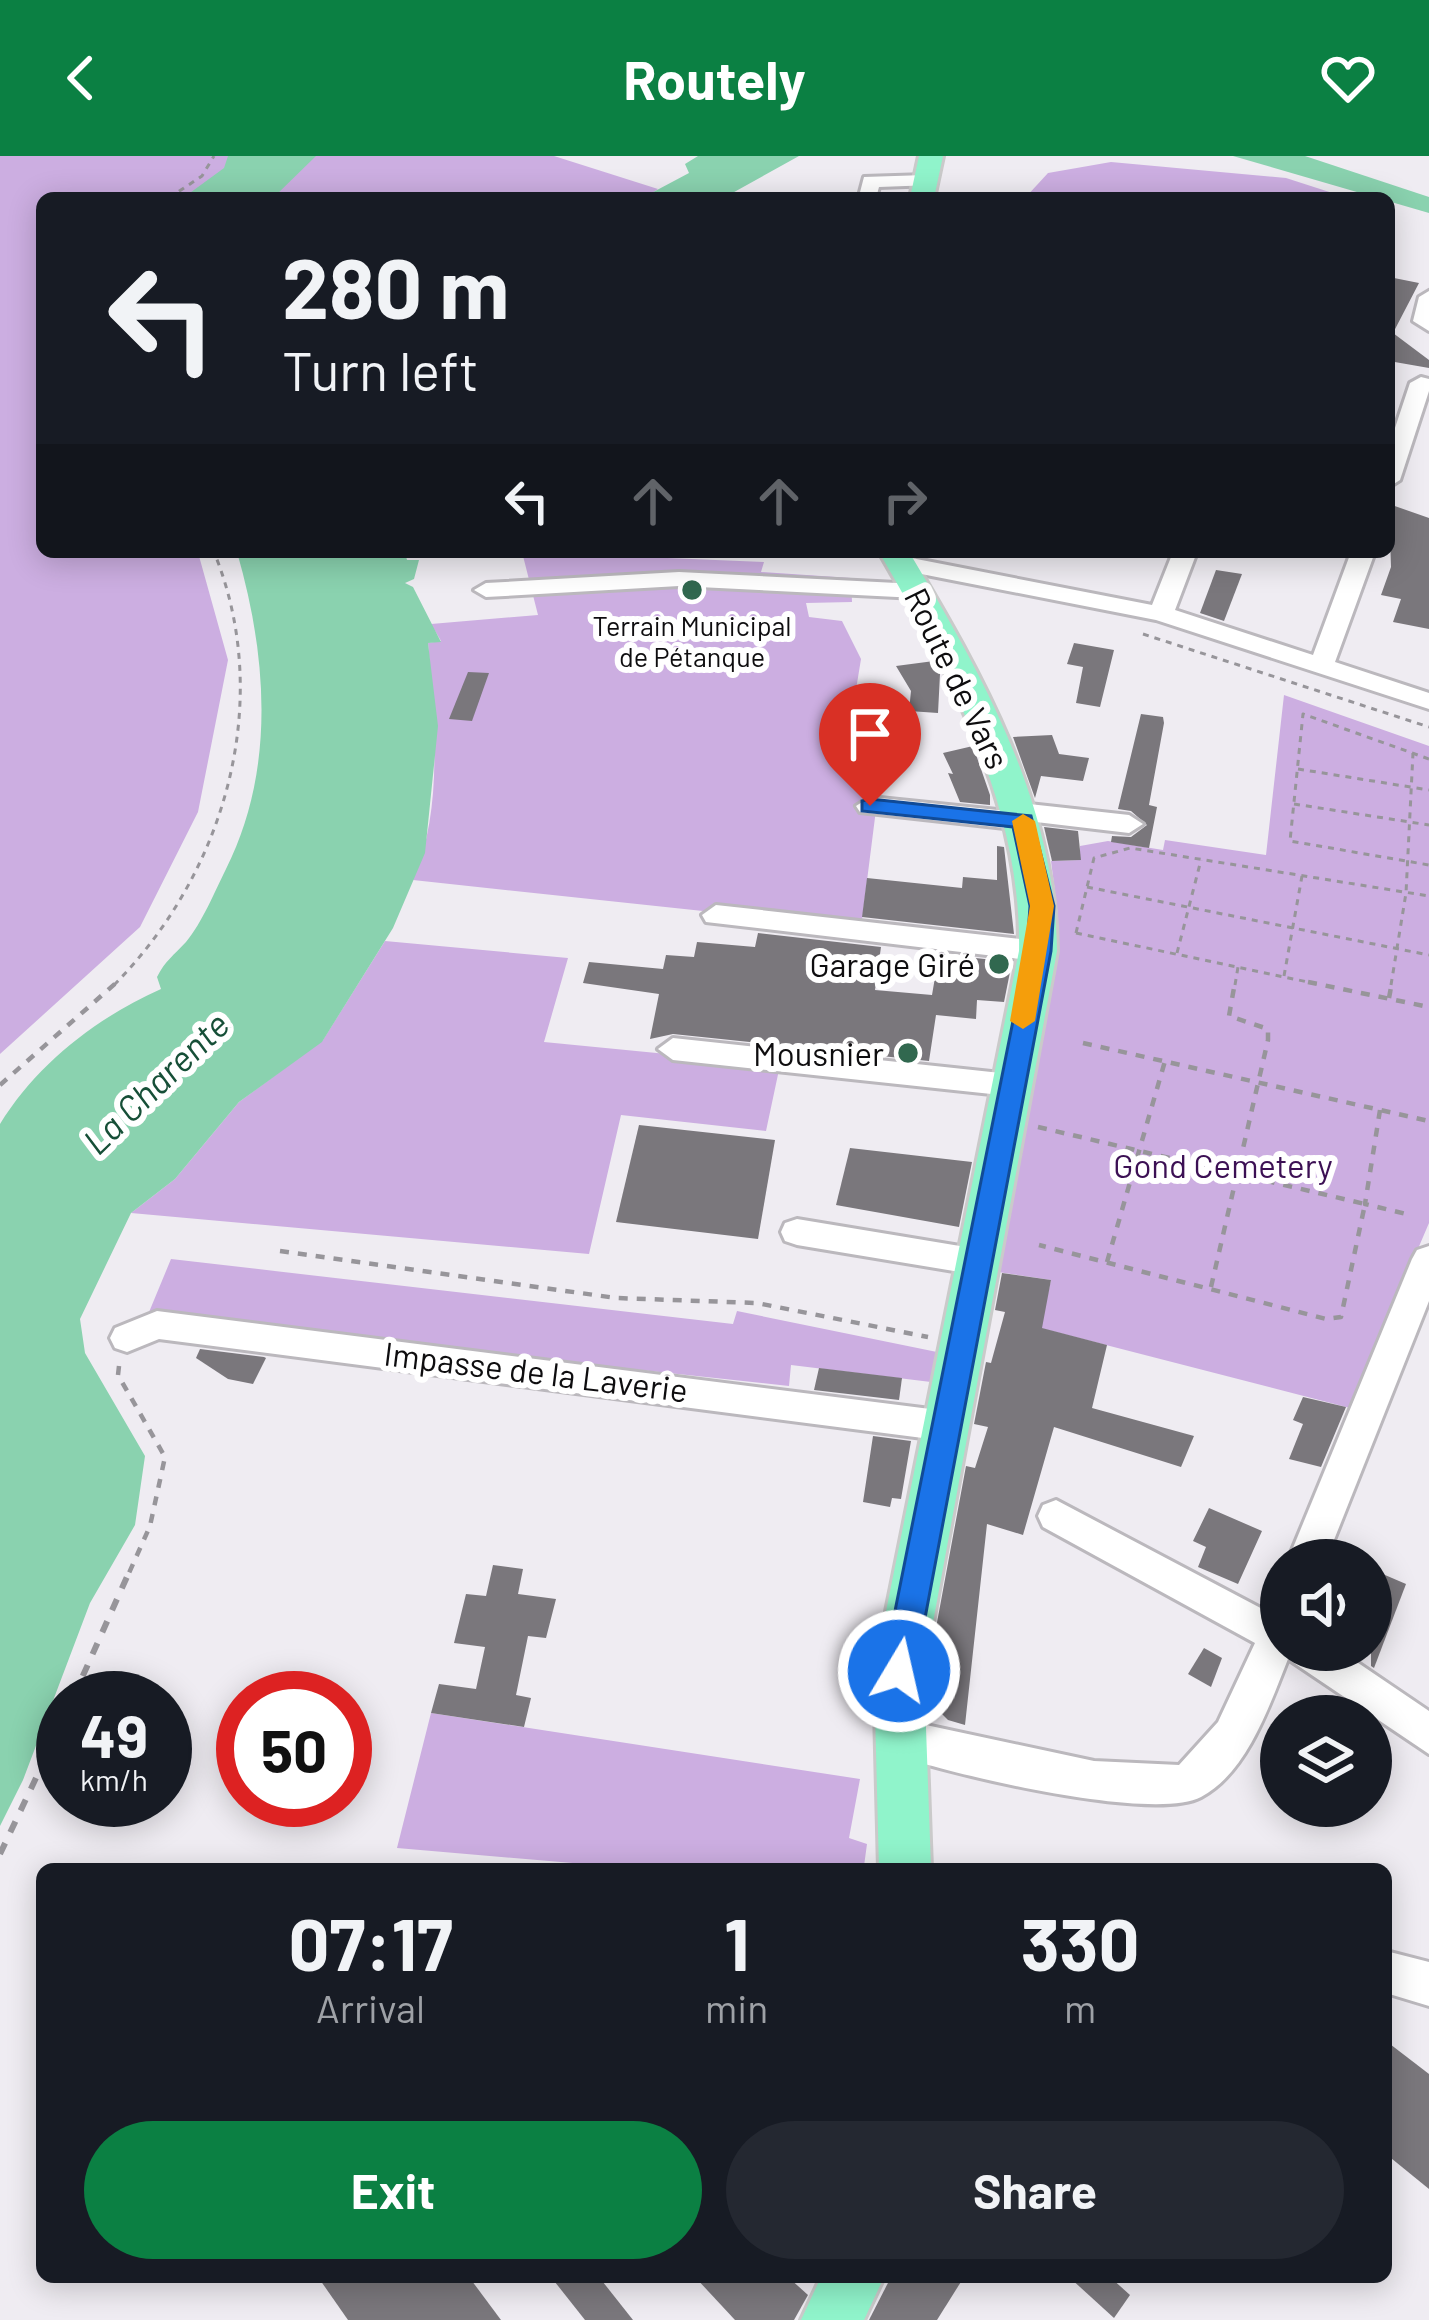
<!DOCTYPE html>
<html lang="en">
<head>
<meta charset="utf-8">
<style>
	:root { --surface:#171b24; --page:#242831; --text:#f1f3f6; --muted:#9ea1a6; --accent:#0b8043 }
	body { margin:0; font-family:Barlow,sans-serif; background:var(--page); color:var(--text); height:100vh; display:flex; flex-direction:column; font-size:45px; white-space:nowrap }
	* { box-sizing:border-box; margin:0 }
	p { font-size:39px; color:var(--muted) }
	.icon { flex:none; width:66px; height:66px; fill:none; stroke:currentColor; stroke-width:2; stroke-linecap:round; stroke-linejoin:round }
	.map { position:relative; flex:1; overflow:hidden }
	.sheet { position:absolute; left:36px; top:1707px; width:1356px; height:420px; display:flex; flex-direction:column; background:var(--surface); border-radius:18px; box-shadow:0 6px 30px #0003 }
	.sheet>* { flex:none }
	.banner { position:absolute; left:36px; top:36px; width:1359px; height:366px; border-radius:18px; box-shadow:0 6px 30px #0003; background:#171b24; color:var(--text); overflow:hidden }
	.buttons { position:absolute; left:1260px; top:1383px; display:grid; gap:24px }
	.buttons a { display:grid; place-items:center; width:132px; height:132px; border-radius:50%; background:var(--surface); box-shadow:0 6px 30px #0003; font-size:60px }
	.speed { position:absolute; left:36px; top:1515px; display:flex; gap:24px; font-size:60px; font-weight:700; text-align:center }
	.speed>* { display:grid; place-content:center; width:156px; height:156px; border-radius:50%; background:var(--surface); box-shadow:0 6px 30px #0003; line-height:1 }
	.speed small { font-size:30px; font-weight:400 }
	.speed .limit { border:18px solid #d22; background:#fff; color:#111 }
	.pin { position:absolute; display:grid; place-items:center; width:102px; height:102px; color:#fff; margin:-123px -51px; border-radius:50% 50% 50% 0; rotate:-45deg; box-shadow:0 0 12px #0007 }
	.pin .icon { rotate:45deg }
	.me { position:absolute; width:132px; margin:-66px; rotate:9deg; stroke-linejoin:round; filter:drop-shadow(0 0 9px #0008) }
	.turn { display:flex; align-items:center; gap:42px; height:252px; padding:0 48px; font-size:54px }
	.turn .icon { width:156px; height:156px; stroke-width:2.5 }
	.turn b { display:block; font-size:84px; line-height:102px }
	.lanes { display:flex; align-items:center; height:114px; padding:0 48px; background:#0003; justify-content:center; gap:60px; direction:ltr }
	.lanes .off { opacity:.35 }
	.eta { display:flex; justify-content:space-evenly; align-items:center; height:204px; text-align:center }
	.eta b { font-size:72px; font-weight:700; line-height:84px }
	.primary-button { display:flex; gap:24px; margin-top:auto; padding:24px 48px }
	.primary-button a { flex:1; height:138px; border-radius:72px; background:var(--accent); color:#fff; font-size:48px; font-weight:700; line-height:138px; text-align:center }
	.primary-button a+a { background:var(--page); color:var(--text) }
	header { display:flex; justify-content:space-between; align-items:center; height:156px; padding:0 48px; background:var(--accent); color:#fff; font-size:54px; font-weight:700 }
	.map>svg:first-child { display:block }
	.green { fill:#ccaee1 }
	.water { fill:#8ad2af }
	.building { fill:#7a777c }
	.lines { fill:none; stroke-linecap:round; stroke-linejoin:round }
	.minor-casing { stroke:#bbb8bd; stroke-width:6 }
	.major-casing { stroke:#cacaca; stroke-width:6 }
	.path-far2 { stroke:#97959a; stroke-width:3; stroke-dasharray:6 6; stroke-linecap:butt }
	.path-far1 { stroke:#97959a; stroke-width:4.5; stroke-dasharray:9 9; stroke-linecap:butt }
	.path { stroke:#97959a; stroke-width:6; stroke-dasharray:12 12; stroke-linecap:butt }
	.minor { fill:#fff; fill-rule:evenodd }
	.major { fill:#90f4cb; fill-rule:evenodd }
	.route { fill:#1a73e8; stroke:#114b97; stroke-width:3 }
	.slow { fill:#f59e0b }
	.poi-dot { fill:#31684f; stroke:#fff; stroke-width:4.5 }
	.labels { text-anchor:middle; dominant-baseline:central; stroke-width:12; stroke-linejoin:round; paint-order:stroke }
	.far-poi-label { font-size:27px; fill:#0e0d0f; stroke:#fff }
	.street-label { font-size:33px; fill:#0e0d0f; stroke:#fff }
	.poi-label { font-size:33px; fill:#0e0d0f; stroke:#fff; text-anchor:end }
	.park-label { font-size:33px; fill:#3c1054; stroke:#fff }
	.water-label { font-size:36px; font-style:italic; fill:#164f37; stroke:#fff }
</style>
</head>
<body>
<header><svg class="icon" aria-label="back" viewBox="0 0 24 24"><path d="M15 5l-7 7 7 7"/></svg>Routely<svg class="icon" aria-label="heart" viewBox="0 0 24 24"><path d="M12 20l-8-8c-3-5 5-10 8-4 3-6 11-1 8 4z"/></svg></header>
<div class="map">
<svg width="1429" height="2164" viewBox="0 0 1429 2164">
	<rect width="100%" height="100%" fill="#efecf2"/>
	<g class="green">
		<path d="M0,0H554L658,33L645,42H42V396H202L199,400L228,504L198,656L140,771L0,898Z"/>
		<path d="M1111,6L1286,22L1348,42H1025L1048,17Z"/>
		<path d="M522,396L764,406L761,416L851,422L852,446L806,447L809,461L842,465L861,503L842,619L880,622L861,772L413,724C444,652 434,564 428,487L441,485L431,468L538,459Z"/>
		<path d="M1284,539L1429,590V1067L1350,1252L1040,1172L1051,1124L998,1116L1058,760L1051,705L1080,704V690L1108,685L1163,694L1165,684L1266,699Z"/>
		<path d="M385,785L568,802L544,886L780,909L766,975L621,959L589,1098L131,1057L175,1023L239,946L323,884Z"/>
		<path d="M171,1103L733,1168L737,1155L937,1196L931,1226L791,1209L789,1230L147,1161Z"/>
		<path d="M431,1557L860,1623L849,1682L867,1688L864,1710L643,1713L397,1692Z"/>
	</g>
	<g class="water">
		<path d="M228,0H316L273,42H183L224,12Z"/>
		<path d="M698,0H799L727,40L779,42H642L689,17L685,8Z"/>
		<path d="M1233,0H1305L1429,41V57Z"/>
		<path d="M237,396H405L407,404H419L414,423L405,427L413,431L441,486L428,487L438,570L425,697L393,772L322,886L239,946L175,1023L131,1057L80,1163L85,1197L145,1300L135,1369L90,1447L23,1624L0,1670V968C37,908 96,862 161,833L157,821C165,805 174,799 186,786C202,767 215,735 226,713C276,613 267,500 237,396Z"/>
	</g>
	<g class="building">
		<path d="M1389,121L1419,127L1393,177L1429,204V212L1389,205Z"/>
		<path d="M1389,348L1429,362V473L1393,466L1401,443L1381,439L1391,411Z"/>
		<path d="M1216,414L1242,418L1224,465L1200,457Z"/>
		<path d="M1074,487L1114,494L1100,551L1076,547L1083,511L1067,508Z"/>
		<path d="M934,505L940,518L938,557L909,555L911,535L896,510Z"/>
		<path d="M468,516L489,517L472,565L449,563Z"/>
		<path d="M1141,558L1163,561L1164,567L1149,649L1157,651L1149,692L1111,686L1112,680L1131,681L1147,669L1131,655L1118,653Z"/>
		<path d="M1052,579L1059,598L1089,602L1083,625L1041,620L1035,642L1013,581Z"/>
		<path d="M973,590L990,639V649L960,646L948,617L953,618L943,597Z"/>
		<path d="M1044,671L1078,675L1081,704L1052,705Z"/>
		<path d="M997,690L1004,691L1014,778L862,761L867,722L962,732L963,721L997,724Z"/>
		<path d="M758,777L881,791L875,834L932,839L939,798L1012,806L1004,846L977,844L976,863L936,859L929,905L673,878L650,883L659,838L583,827L589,806L663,813L666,799L694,801L697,786L755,791Z"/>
		<path d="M639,969L775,984L758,1083L616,1066Z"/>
		<path d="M850,992L972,1006L959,1071L836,1049Z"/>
		<path d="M1002,1117L1051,1124L1042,1172L1107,1189L1092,1252L1194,1280L1181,1311L1054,1271L1023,1379L987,1368L965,1569L948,1564L930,1546L928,1515L966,1310L975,1312L988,1271L974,1268L986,1206L991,1207L1005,1156L995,1154Z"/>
		<path d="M200,1193L264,1201L266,1202L253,1228L228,1223L196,1202Z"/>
		<path d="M819,1212L902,1222L899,1244L814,1234Z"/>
		<path d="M1303,1241L1346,1251L1321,1311L1289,1303L1303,1268L1293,1264Z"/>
		<path d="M873,1280L911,1285L901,1343L892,1342L890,1351L863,1346Z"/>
		<path d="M1209,1352L1262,1375L1238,1428L1198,1411L1206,1391L1193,1385Z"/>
		<path d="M493,1409L523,1413L518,1438L556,1443L546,1482L528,1480L516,1539L531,1542L524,1571L431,1557L439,1528L476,1533L485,1491L454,1487L466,1438L486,1440Z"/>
		<path d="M1371,1413L1406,1428L1374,1512L1371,1510Z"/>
		<path d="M1204,1492L1222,1502L1211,1531L1188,1518Z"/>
		<path d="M1386,1885L1429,1918V2033L1386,1998Z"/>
		<path d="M318,2121H469L501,2164H348Z"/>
		<path d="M551,2121H599L633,2164H585Z"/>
		<path d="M695,2121H788L808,2139L794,2164H735Z"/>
		<path d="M891,2121H964L937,2164H869Z"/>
		<path d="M1069,2121H1110L1130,2139L1114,2162Z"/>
	</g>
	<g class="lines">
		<g class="minor-casing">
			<g id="minor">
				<path d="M926,19L935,25L933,29L879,31L876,42L859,40L864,21Z"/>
				<path d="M1429,135V175L1413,165L1419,141Z"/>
				<path d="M1421,221L1429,223V235L1400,324L1389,331V290L1410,227Z"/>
				<path d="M1173,396H1197L1175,454L1313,499L1351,396H1375L1335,506L1429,537V553L1156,464L901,414L889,407L901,400L1152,449Z"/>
				<path d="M679,416L917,428L929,435L917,442L679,430L486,441L474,434L486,427Z"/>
				<path d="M870,641L1007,655L1020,647L1129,659L1143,668L1129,677L1036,666L1023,674L860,656L856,650Z"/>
				<path d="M716,749L1038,785L1053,795L1038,805L706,766L702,759Z"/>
				<path d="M673,882L1010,918L1025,929L1010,940L673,904L658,893Z"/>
				<path d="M797,1063L978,1093L990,1097L995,1106L990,1115L978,1119L797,1089L785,1085L781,1076L785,1067Z"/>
				<path d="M1429,1090V1145L1326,1404H1288L1412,1103L1417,1094Z"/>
				<path d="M157,1155L946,1255L959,1259L964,1270L959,1281L946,1285L159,1183L127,1196L115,1192L110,1182L115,1172Z"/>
				<path d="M1056,1344L1270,1457L1281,1453V1494H1339L1429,1555V1598L1288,1503C1270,1548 1247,1617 1201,1641C1152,1667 939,1616 884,1595L878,1582L884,1569L898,1563L1094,1605L1179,1609L1218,1566L1255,1487L1043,1371L1038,1360L1043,1349Z"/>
				<path d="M1386,1795L1429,1806V1850L1386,1837Z"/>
			</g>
		</g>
		<g class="major-casing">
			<g id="major">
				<path d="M919,0H943L934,42H910Z"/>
				<path d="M879,396H909C982,518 1056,649 1057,795L924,1515L931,1713H879L874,1515L1019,795C1022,650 950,519 879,396Z"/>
				<path d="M821,2121H884L864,2164H801Z"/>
			</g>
		</g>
		<g class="path-far2">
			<path d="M169,42L202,20L214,0"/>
			<path d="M1143,478L1429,571"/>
			<path d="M1429,603L1303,558L1290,685L1429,709"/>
			<path d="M1298,613L1429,634"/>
			<path d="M1294,648L1429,669"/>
			<path d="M1087,731L1429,799"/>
			<path d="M1076,777L1094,702L1130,692L1429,740"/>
			<path d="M1076,777L1322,829"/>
			<path d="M1177,797L1201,704"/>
			<path d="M1284,820L1302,720"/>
			<path d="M114,829C225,717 275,545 214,396"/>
			<path d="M1235,829L1238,811"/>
			<path d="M1391,829L1406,737L1413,597"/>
		</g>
		<g class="path-far1">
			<path d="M1308,826L1429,851"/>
			<path d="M1389,842L1392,826"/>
			<path d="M1083,887L1429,965"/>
			<path d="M0,929L117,826"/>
			<path d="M1380,954L1365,1048L1406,1058"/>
			<path d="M1038,971L1365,1048L1341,1161L1326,1163L1039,1089"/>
			<path d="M280,1095L616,1142L757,1147L928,1181"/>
			<path d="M1107,1106L1165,905"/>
			<path d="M1211,1131L1268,884V873L1229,860L1235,826"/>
			<path d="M119,1210L118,1219L165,1301L150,1370L129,1417"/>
		</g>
		<g class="path">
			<path d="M73,1542L130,1414"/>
			<path d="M0,1698L63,1565"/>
		</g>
		<use href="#minor" class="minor"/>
		<use href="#major" class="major"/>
	</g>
	<path class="route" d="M870,643L1031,660L1054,750L1051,795L915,1515L911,1525L899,1530L888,1525L883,1515L1027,795L1030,750L1013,671L862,655V645Z"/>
	<path class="slow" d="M1023,658L1035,665L1054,750L1035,865L1023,873L1010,865L1030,750L1012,665Z"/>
	<g class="poi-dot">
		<circle cx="692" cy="434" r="12"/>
		<circle cx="999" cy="808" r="12"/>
		<circle cx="908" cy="897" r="12"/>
	</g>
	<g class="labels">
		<g class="far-poi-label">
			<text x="692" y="469">Terrain Municipal<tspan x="692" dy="31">de Pétanque</tspan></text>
		</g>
		<g class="street-label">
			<text transform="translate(958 522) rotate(64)">Route de Vars</text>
			<text transform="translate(536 1215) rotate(7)">Impasse de la Laverie</text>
		</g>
		<g class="poi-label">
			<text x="975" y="808">Garage Giré</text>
			<text x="884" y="897">Mousnier</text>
		</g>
		<g class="park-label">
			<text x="1223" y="1009">Gond Cemetery</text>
		</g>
		<g class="water-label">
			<text transform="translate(155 926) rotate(-44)">La Charente</text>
		</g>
	</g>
</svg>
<div class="buttons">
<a><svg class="icon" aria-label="sound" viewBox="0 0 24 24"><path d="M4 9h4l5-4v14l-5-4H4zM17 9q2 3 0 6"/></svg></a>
<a><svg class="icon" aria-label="layers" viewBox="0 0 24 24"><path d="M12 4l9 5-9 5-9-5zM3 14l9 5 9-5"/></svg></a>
</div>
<div class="speed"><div>49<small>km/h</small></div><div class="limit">50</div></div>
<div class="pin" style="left:870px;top:650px;background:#d93025"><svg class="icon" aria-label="arrive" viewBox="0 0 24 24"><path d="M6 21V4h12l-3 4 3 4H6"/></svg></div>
<svg class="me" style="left:899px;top:1515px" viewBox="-20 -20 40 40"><circle r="17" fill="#1a73e8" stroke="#fff" stroke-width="3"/><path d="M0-11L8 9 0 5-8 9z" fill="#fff"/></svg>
<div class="banner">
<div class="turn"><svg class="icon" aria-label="left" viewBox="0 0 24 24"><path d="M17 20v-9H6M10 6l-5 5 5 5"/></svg><div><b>280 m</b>Turn left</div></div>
<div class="lanes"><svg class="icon" aria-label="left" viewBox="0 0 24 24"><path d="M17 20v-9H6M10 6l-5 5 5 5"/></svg><svg class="icon off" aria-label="ahead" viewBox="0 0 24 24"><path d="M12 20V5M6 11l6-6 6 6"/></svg><svg class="icon off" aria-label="ahead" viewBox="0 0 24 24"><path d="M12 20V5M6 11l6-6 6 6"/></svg><svg class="icon off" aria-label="right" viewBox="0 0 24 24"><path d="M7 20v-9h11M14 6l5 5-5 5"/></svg></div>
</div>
<section class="sheet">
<div class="eta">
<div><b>07:17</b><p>Arrival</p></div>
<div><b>1</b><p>min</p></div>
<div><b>330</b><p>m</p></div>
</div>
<div class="primary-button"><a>Exit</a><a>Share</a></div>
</section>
</div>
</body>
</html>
